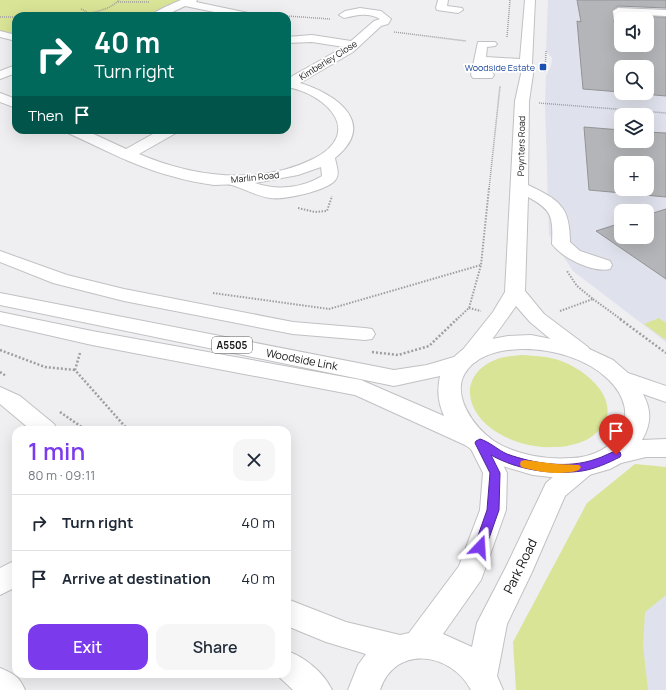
<!DOCTYPE html>
<html lang="en">
<head>
<meta charset="utf-8">
<style>
	:root { --surface:#fff; --page:#f6f6f7; --text:#1f2937; --muted:#747a83; --line:#e0e1e3; --accent:#7c3aed }
	body { margin:0; font-family:Manrope,sans-serif; background:var(--page); color:var(--text); height:100vh; display:flex; flex-direction:column; font-size:15px; white-space:nowrap }
	* { box-sizing:border-box; margin:0 }
	p { font-size:13px; color:var(--muted) }
	.icon { flex:none; width:22px; height:22px; fill:none; stroke:currentColor; stroke-width:2; stroke-linecap:round; stroke-linejoin:round }
	.map { position:relative; flex:1; overflow:hidden }
	.panel { position:absolute; left:12px; top:426px; width:279px; height:252px; display:flex; flex-direction:column; background:var(--surface); border-radius:12px; box-shadow:0 4px 16px #0002 }
	.panel>* { flex:none }
	.top-card { position:absolute; left:12px; top:12px; width:279px; height:122px; border-radius:12px; box-shadow:0 4px 16px #0002; background:#00695c; color:#fff; overflow:hidden }
	.fabs { position:absolute; left:614px; top:12px; display:grid; gap:8px }
	.fabs a { display:grid; place-items:center; width:40px; height:40px; border-radius:8px; background:var(--surface); box-shadow:0 4px 16px #0002; font-size:20px }
	.pin { position:absolute; display:grid; place-items:center; width:34px; height:34px; color:#fff; margin:-41px -17px; border-radius:50% 50% 50% 0; rotate:-45deg; box-shadow:0 0 4px #0007 }
	.pin .icon { rotate:45deg }
	.me { position:absolute; width:44px; margin:-22px; rotate:20deg; stroke-linejoin:round; filter:drop-shadow(0 0 3px #0008) }
	.turn { display:flex; align-items:center; gap:14px; height:84px; padding:0 16px; font-size:18px }
	.turn .icon { width:52px; height:52px; stroke-width:2.5 }
	.turn b { display:block; font-size:28px; line-height:34px }
	.then { display:flex; align-items:center; height:38px; padding:0 16px; background:#0003; gap:8px; font-size:15px }
	.round { display:grid; place-items:center; flex:none; width:42px; height:42px; border-radius:12px; background:var(--page) }
	.head { display:flex; align-items:center; justify-content:space-between; height:68px; padding:0 16px }
	h1 { font-size:24px; font-weight:600; line-height:30px; color:var(--accent) }
	.button { display:flex; gap:8px; margin-top:auto; padding:8px 16px }
	.button a { flex:1; height:46px; border-radius:12px; background:var(--accent); color:#fff; font-size:16px; font-weight:600; line-height:46px; text-align:center }
	.button a+a { background:var(--page); color:var(--text) }
	ul { padding:0; list-style:none }
	li { display:flex; align-items:center; gap:12px; height:56px; padding:0 16px; border-top:1px solid var(--line) }
	li div { flex:1 }
	li b { display:block; font-size:15px }
	li em { font-style:normal }
	.map>svg:first-child { display:block }
	.built { fill:#dfe2ec; fill-rule:evenodd }
	.green { fill:#d9e496 }
	.building { fill:#b4b5b8; stroke:#949497; fill-rule:evenodd }
	.lines { fill:none; stroke-linecap:round; stroke-linejoin:round }
	.minor-casing { stroke:#c1c1c4; stroke-width:2 }
	.major-casing { stroke:#c1c1c4; stroke-width:2 }
	.path-far2 { stroke:#9e9ea0; stroke-width:1.5; stroke-dasharray:1 1; stroke-linecap:butt }
	.path-far1 { stroke:#9e9ea0; stroke-width:2; stroke-dasharray:1.5 1.5; stroke-linecap:butt }
	.path { stroke:#9e9ea0; stroke-width:2.5; stroke-dasharray:2 2; stroke-linecap:butt }
	.minor { fill:#fff; fill-rule:evenodd }
	.major { fill:#fff; fill-rule:evenodd }
	.route { fill:#7c3aed; stroke:#51269a }
	.slow { fill:#f59e0b }
	.transit-dot { fill:#1a4fb4; stroke:#fff; stroke-width:1.5 }
	.labels { text-anchor:middle; dominant-baseline:central; stroke-width:3.5; stroke-linejoin:round; paint-order:stroke }
	.far-street-label { font-size:9px; fill:#161617; stroke:#fff }
	.far-transit-label { font-size:9px; fill:#164399; stroke:#fff; text-anchor:end }
	.shield { fill:#fff; stroke:#5c5c5d; stroke-width:1 }
	.shield-label { font-size:10px; font-weight:bold; fill:#161617 }
	.street-label { font-size:11px; fill:#161617; stroke:#fff }
	.near-street-label { font-size:13px; fill:#161617; stroke:#fff }
</style>
</head>
<body>
<div class="map">
<svg width="666" height="690" viewBox="0 0 666 690">
	<rect width="100%" height="100%" fill="#efeff2"/>
	<g class="built">
		<path d="M548,0H666V342L573,271L549,234L545,105L546,76L551,66L552,58L546,51ZM621,19H647V45H621ZM621,67H647V93H621ZM621,115H647V141H621ZM621,163H647V189H621ZM621,211H647V237H621Z"/>
		<path d="M651,568L666,569V690H608Z"/>
	</g>
	<g class="green">
		<path d="M0,0H183L165,7L160,12H152L145,16H16V36L0,32Z"/>
		<path d="M659,318L666,323V340L644,324Z"/>
		<path d="M521,355C536,356 552,356 566,363C598,377 629,414 588,439C583,442 576,444 571,445C565,447 558,447 552,447C535,448 515,443 500,434C464,414 456,373 500,358C507,356 515,356 521,355Z"/>
		<path d="M635,464L666,467V595L645,612L643,646L648,690H516L513,642L587,503Z"/>
	</g>
	<g class="building">
		<path d="M577,0H666V8L618,6L612,11L614,22L621,23V45H647V19H627L626,16L666,17V96L633,93H647V67H621V92L583,89L577,21L581,22Z"/>
		<path d="M584,127L621,130V141H647V132L666,133V197L589,190ZM621,163H647V189H621Z"/>
		<path d="M666,209V279L596,231L621,223V237H647V215Z"/>
	</g>
	<g class="lines">
		<g class="minor-casing">
			<g id="minor">
				<path d="M181,0H197L196,2L253,14L254,16H234L185,6L164,16H150C153,12 176,2 181,0Z"/>
				<path d="M438,0H448L447,6L462,8L463,10L458,13L437,10L436,8Z"/>
				<path d="M525,0H535L532,63L533,74L529,101L528,185C559,200 570,206 570,242L580,251L610,261L612,265L610,269C593,273 562,258 552,244C553,218 553,210 528,197L525,291L544,314L588,347L591,352L588,357L580,359L572,357L530,322L516,306L476,362L468,364L460,362L457,357L493,312L505,292L515,101L521,74L520,66L485,64L484,71L492,72L494,75L492,78H473L471,75L478,42H495L497,44L495,46L487,47L486,57L520,59Z"/>
				<path d="M360,8L381,11L391,19L388,24L381,26L353,52L300,83C336,94 378,123 335,158C336,165 340,173 336,179C329,191 283,200 270,198C256,196 245,189 232,185C227,184 220,185 214,185C201,183 188,181 175,177C138,168 103,149 68,133L66,130H85L126,149L160,130H178L176,133L139,154C193,177 258,186 313,159C365,133 327,94 287,87V79L344,47L312,42L287,43V37L312,35L351,41L374,21L380,19C368,12 357,15 344,18L339,15L345,11ZM321,167L322,176C302,188 277,191 255,183L298,175Z"/>
				<path d="M618,8L666,10V16L624,14L626,19H621V22L615,21L614,19L613,11Z"/>
				<path d="M0,31L16,35V41L0,37Z"/>
				<path d="M16,65V73L0,79V71Z"/>
				<path d="M0,93L16,99V108L0,102Z"/>
				<path d="M0,251L67,275L124,289L293,322L365,328L372,329L375,334L372,339L365,340L293,334L124,301L53,283L0,262Z"/>
				<path d="M0,387L20,396L54,424L58,430H31L0,404Z"/>
				<path d="M480,434L489,437L507,473L506,510L481,580L443,634L472,647L477,623L506,567L546,483L573,460L582,458L591,460L594,467L591,474L565,496L532,572L507,624L497,676L503,690H471C451,652 395,644 380,690H348L358,665L366,654L326,642L287,626V599L346,622L400,635L409,633L459,566L480,510L483,473L468,443L471,437Z"/>
				<path d="M16,560V587L0,595V568Z"/>
				<path d="M287,651C305,657 324,673 332,690H293L276,674H287Z"/>
				<path d="M0,668C14,674 19,676 25,690H0Z"/>
			</g>
		</g>
		<g class="major-casing">
			<path id="major" d="M0,293L394,370L427,365L454,357L462,350L492,339L508,336L531,335L561,341L585,347L613,360L628,373L666,386V402L643,394C652,411 651,424 642,440L666,439V457H646L621,463L610,469L582,477L559,478L533,475L499,465L487,460L465,445L355,395L92,345L0,324V312L92,331L361,380L444,416C438,402 437,391 440,376L394,386L0,305ZM520,349C550,348 587,358 609,380C645,416 616,456 572,458C546,460 516,455 494,441C474,428 448,392 468,369C480,354 501,350 520,349Z"/>
		</g>
		<g class="path-far2">
			<path d="M118,2H149"/>
			<path d="M81,9L87,12"/>
			<path d="M264,15L283,16"/>
			<path d="M72,16C87,13 108,12 119,0"/>
			<path d="M287,16L330,19"/>
			<path d="M0,17H16"/>
			<path d="M394,32L466,41"/>
			<path d="M507,37L510,0"/>
			<path d="M545,72L546,51"/>
			<path d="M539,103L666,113"/>
			<path d="M489,189L500,86"/>
		</g>
		<g class="path-far1">
			<path d="M298,208L315,212L327,211L332,196"/>
			<path d="M213,293L329,309L481,265"/>
			<path d="M593,299L622,320"/>
			<path d="M469,308L481,311"/>
			<path d="M560,311L593,299L577,286L567,271"/>
			<path d="M456,320L469,308L481,265L489,188"/>
		</g>
		<g class="path">
			<path d="M620,319L666,353"/>
			<path d="M0,350L45,367L75,370"/>
			<path d="M372,352L398,355L429,346L457,319"/>
			<path d="M80,353L75,370L128,430"/>
			<path d="M0,372L6,376"/>
			<path d="M60,412L86,430"/>
		</g>
		<use href="#minor" class="minor"/>
		<use href="#major" class="major"/>
	</g>
	<path class="route" d="M480,439C490,442 498,450 507,454C535,464 568,469 596,459C603,457 609,453 616,451L620,452L621,455L620,457C608,463 595,469 582,471C552,475 517,470 491,455L500,473L499,510L486,547L484,551L480,552L476,551L474,547L487,510L490,473L475,443L476,441Z"/>
	<path class="slow" d="M525,460L556,464L579,465L581,467L579,470C562,476 538,472 521,467L520,464L521,461Z"/>
	<rect class="transit-dot" x="539" y="63" width="8" height="8" rx="2"/>
	<g class="labels">
		<g class="far-street-label">
			<text transform="translate(328 60) rotate(-32)">Kimberley Close</text>
			<text transform="translate(521 146) rotate(-89)">Poynters Road</text>
			<text transform="translate(255 177) rotate(-6)">Marlin Road</text>
		</g>
		<g class="far-transit-label">
			<text x="535" y="67">Woodside Estate</text>
		</g>
		<rect class="shield" x="212" y="337" width="40" height="16" rx="3"/>
		<g class="shield-label">
			<text x="232" y="345">A5505</text>
		</g>
		<g class="street-label">
			<text transform="translate(302 359) rotate(11)">Woodside Link</text>
		</g>
		<g class="near-street-label">
			<text transform="translate(520 566) rotate(-64)">Park Road</text>
		</g>
	</g>
</svg>
<div class="fabs">
<a><svg class="icon" aria-label="sound" viewBox="0 0 24 24"><path d="M4 9h4l5-4v14l-5-4H4zM17 9q2 3 0 6"/></svg></a>
<a><svg class="icon" aria-label="search" viewBox="0 0 24 24"><circle cx="10" cy="10" r="6"/><path d="M15 15l6 6"/></svg></a>
<a><svg class="icon" aria-label="layers" viewBox="0 0 24 24"><path d="M12 4l9 5-9 5-9-5zM3 14l9 5 9-5"/></svg></a>
<a>+</a>
<a>−</a>
</div>
<div class="pin" style="left:616px;top:455px;background:#d93025"><svg class="icon" aria-label="arrive" viewBox="0 0 24 24"><path d="M6 21V4h12l-3 4 3 4H6"/></svg></div>
<svg class="me" style="left:480px;top:547px" viewBox="-20 -20 40 40"><path d="M0-17L14 15 0 8-14 15z" fill="#7c3aed" stroke="#fff" stroke-width="4"/></svg>
<div class="top-card">
<div class="turn"><svg class="icon" aria-label="right" viewBox="0 0 24 24"><path d="M7 20v-9h11M14 6l5 5-5 5"/></svg><div><b>40 m</b>Turn right</div></div>
<div class="then">Then<svg class="icon" aria-label="arrive" viewBox="0 0 24 24"><path d="M6 21V4h12l-3 4 3 4H6"/></svg></div>
</div>
<section class="panel">
<div class="head"><div><h1>1 min</h1><p>80 m · 09:11</p></div><a class="round"><svg class="icon" aria-label="close" viewBox="0 0 24 24"><path d="M6 6l12 12M18 6L6 18"/></svg></a></div>
<ul>
<li><svg class="icon" aria-label="right" viewBox="0 0 24 24"><path d="M7 20v-9h11M14 6l5 5-5 5"/></svg><div><b>Turn right</b></div><em>40 m</em></li>
<li><svg class="icon" aria-label="arrive" viewBox="0 0 24 24"><path d="M6 21V4h12l-3 4 3 4H6"/></svg><div><b>Arrive at destination</b></div><em>40 m</em></li>
</ul>
<div class="button"><a>Exit</a><a>Share</a></div>
</section>
</div>
</body>
</html>
